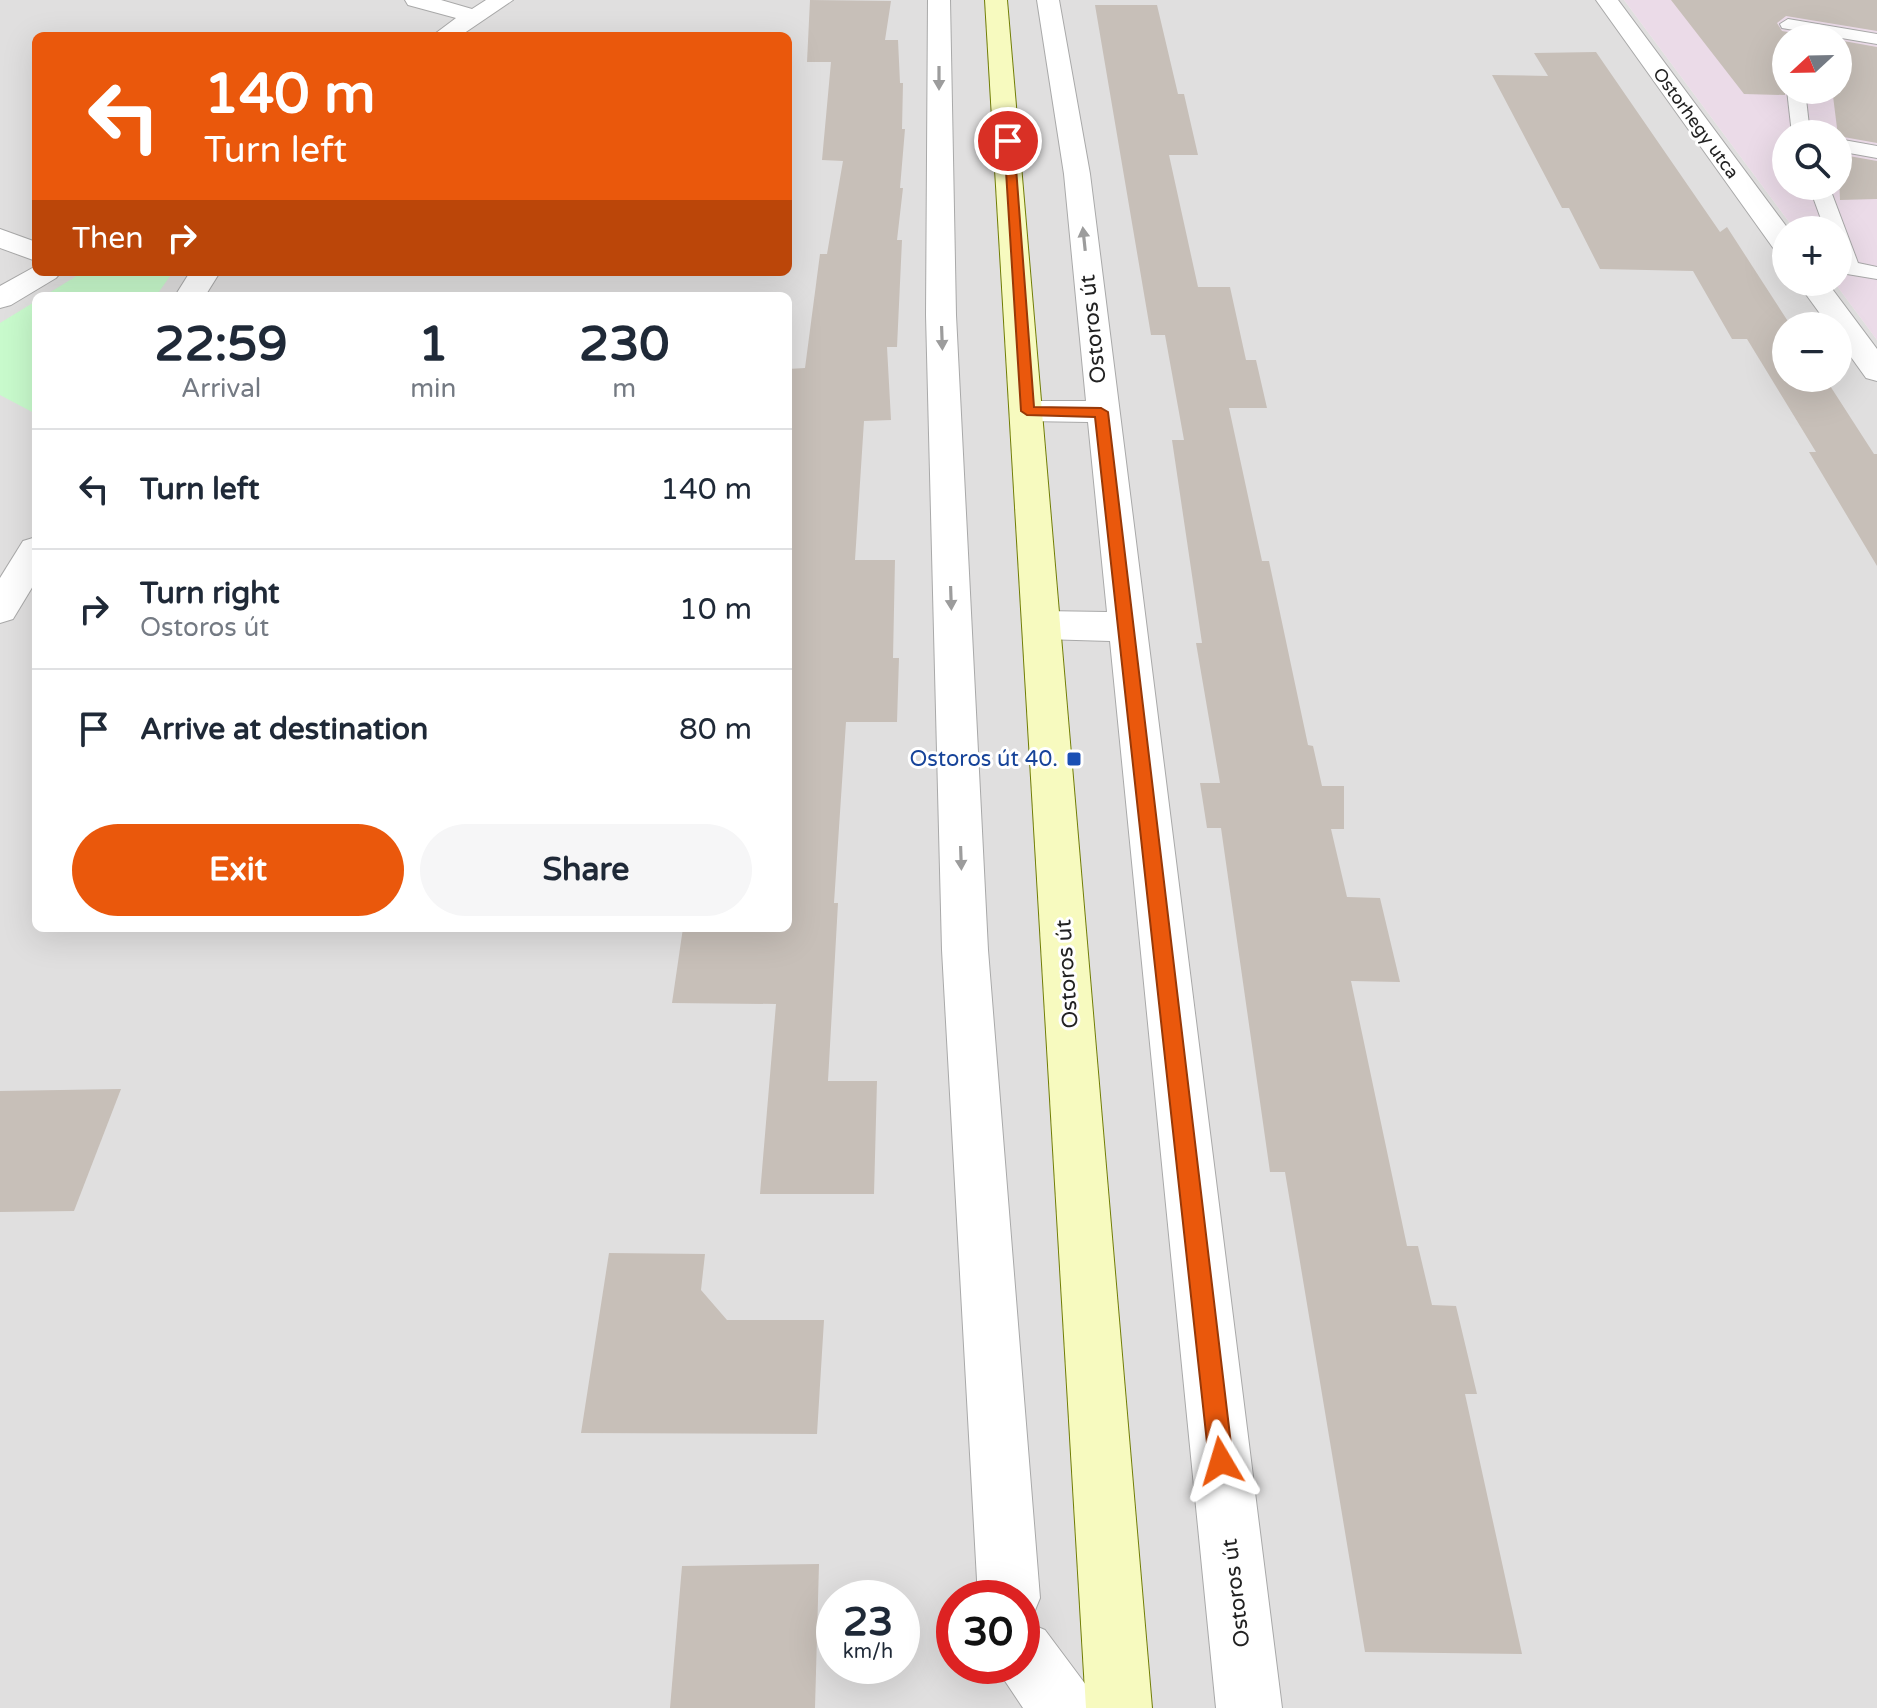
<!DOCTYPE html>
<html lang="en">
<head>
<meta charset="utf-8">
<style>
	:root { --surface:#fff; --page:#f6f6f7; --text:#1f2937; --muted:#747a83; --line:#e0e1e3; --accent:#ea580c }
	body { margin:0; font-family:"Varela Round",sans-serif; background:var(--page); color:var(--text); height:100vh; display:flex; flex-direction:column; font-size:30px; white-space:nowrap }
	* { box-sizing:border-box; margin:0 }
	p { font-size:26px; color:var(--muted) }
	.icon { flex:none; width:44px; height:44px; fill:none; stroke:currentColor; stroke-width:2; stroke-linecap:round; stroke-linejoin:round }
	.map { position:relative; flex:1; overflow:hidden }
	.details { position:absolute; left:32px; top:292px; width:760px; height:640px; display:flex; flex-direction:column; background:var(--surface); border-radius:12px; box-shadow:0 8px 32px #0002 }
	.details>* { flex:none }
	.banner { position:absolute; left:32px; top:32px; width:760px; height:244px; border-radius:12px; box-shadow:0 8px 32px #0002; background:#ea580c; color:#fff; overflow:hidden }
	.needle { width:52px; rotate:248deg }
	.fabs { position:absolute; left:1772px; top:24px; display:grid; gap:16px }
	.fabs a { display:grid; place-items:center; width:80px; height:80px; border-radius:50%; background:var(--surface); box-shadow:0 8px 32px #0002; font-size:40px }
	.speed { position:absolute; left:816px; top:1580px; display:flex; gap:16px; font-size:40px; font-weight:700; text-align:center }
	.speed>* { display:grid; place-content:center; width:104px; height:104px; border-radius:50%; background:var(--surface); box-shadow:0 8px 32px #0002; line-height:1 }
	.speed small { font-size:20px; font-weight:400 }
	.speed .limit { border:12px solid #d22; background:#fff; color:#111 }
	.pin { position:absolute; display:grid; place-items:center; width:68px; height:68px; color:#fff; margin:-34px; border:4px solid #fff; border-radius:50%; box-shadow:0 2px 8px #0007 }
	.me { position:absolute; width:88px; margin:-44px; rotate:353deg; stroke-linejoin:round; filter:drop-shadow(0 0 6px #0008) }
	.turn { display:flex; align-items:center; gap:28px; height:168px; padding:0 40px; font-size:36px }
	.turn .icon { width:104px; height:104px; stroke-width:2.5 }
	.turn b { display:block; font-size:56px; line-height:68px }
	.then { display:flex; align-items:center; height:76px; padding:0 40px; background:#0003; gap:16px; font-size:30px }
	.eta { display:flex; justify-content:space-evenly; align-items:center; height:136px; text-align:center }
	.eta b { font-size:48px; font-weight:800; line-height:56px }
	.cta { display:flex; gap:16px; margin-top:auto; padding:16px 40px }
	.cta a { flex:1; height:92px; border-radius:48px; background:var(--accent); color:#fff; font-size:32px; font-weight:800; line-height:92px; text-align:center }
	.cta a+a { background:var(--page); color:var(--text) }
	ul { padding:0; list-style:none }
	li { display:flex; align-items:center; gap:24px; height:120px; padding:0 40px; border-top:2px solid var(--line) }
	li div { flex:1 }
	li b { display:block; font-size:30px }
	li em { font-style:normal }
	.map>svg:first-child { display:block }
	.residential { fill:#e0dfdf; fill-rule:evenodd }
	.industrial { fill:#ebdbe8; fill-rule:evenodd }
	.park { fill:#c8facc }
	.building { fill:#c7bfb8 }
	.lines { fill:none; stroke-linecap:round; stroke-linejoin:round }
	.service-casing { stroke:#a9a9a9; stroke-width:2 }
	.minor-casing { stroke:#a9a9a9; stroke-width:2 }
	.secondary-casing { stroke:#707d05; stroke-width:2 }
	.service { fill:#fff; fill-rule:evenodd }
	.minor { fill:#fff; fill-rule:evenodd }
	.secondary { fill:#f7fabf; fill-rule:evenodd }
	.oneway { fill:#9c9c9c }
	.route { fill:#ea580c; stroke:#983908; stroke-width:2 }
	.transit-dot { fill:#1a4fb4; stroke:#fff; stroke-width:3 }
	.labels { text-anchor:middle; dominant-baseline:central; stroke-width:6; stroke-linejoin:round; paint-order:stroke }
	.far-street-label { font-size:18px; fill:#222; stroke:#fff }
	.street-label { font-size:22px; fill:#222; stroke:#fff }
	.transit-label { font-size:22px; fill:#164399; stroke:#fff; text-anchor:end }
</style>
</head>
<body>
<div class="map">
<svg width="1877" height="1708" viewBox="0 0 1877 1708">
	<rect width="100%" height="100%" fill="#f2efe9"/>
	<path class="residential" d="M0,0H1624L1795,230H1786V282H1834L1877,340V1708H0ZM36,36H788V272H36ZM36,296H788V928H36ZM1786,326H1838V378H1786ZM834,1598H902V1666H834ZM954,1598H1022V1666H954Z"/>
	<path class="industrial" d="M1624,0H1877V340L1834,282H1838V230H1795ZM1786,38H1838V90H1786ZM1786,134H1838V186H1786Z"/>
	<g class="park">
		<path d="M83,272H173L156,296H44Z"/>
		<path d="M36,301V414L0,395V323Z"/>
	</g>
	<g class="building">
		<path d="M810,0L891,1L885,40H898L900,83H903L902,129H905L900,188H903L897,240H902L897,347H887L891,420L864,421L855,560H895L893,658H899L897,722H846L834,903H838L828,1081H877L874,1194H760L776,1004L672,1003L683,928H788V369L805,368L820,254H827L843,161L822,160L831,62H807Z"/>
		<path d="M1671,0H1877V31L1786,16L1777,23L1782,31L1823,38H1786L1785,95L1744,94Z"/>
		<path d="M1095,5H1157L1178,94H1184L1198,155H1169L1198,287H1230L1246,360H1256L1267,408H1229L1262,561H1269L1308,745L1313,746L1322,786H1344V829H1331L1347,897L1380,898L1400,982L1351,981L1407,1246H1418L1432,1305L1456,1306L1477,1394H1465L1522,1654L1365,1652L1285,1172H1270L1221,828H1207L1200,783H1220L1196,643H1202L1172,440H1184L1165,335H1151Z"/>
		<path d="M1838,40L1877,47V143L1838,136L1833,96L1809,95L1808,90H1838Z"/>
		<path d="M1596,52L1720,232L1727,227L1791,326H1786V378H1825L1874,454H1877V566L1809,452H1816L1747,339H1732L1693,271L1600,269L1569,208H1562L1492,75L1548,76L1534,53Z"/>
		<path d="M1838,154L1877,161V199L1840,200Z"/>
		<path d="M121,1089L74,1211L0,1212V1091Z"/>
		<path d="M609,1253L705,1254L701,1290L727,1320H824L817,1434L581,1433Z"/>
		<path d="M819,1564L815,1708H670L682,1566Z"/>
	</g>
	<g class="lines">
		<g class="service-casing">
			<g id="service">
				<path d="M1788,19L1877,34V44L1782,28L1780,24Z"/>
				<path d="M1787,90H1805L1810,134H1792Z"/>
				<path d="M1838,139L1877,146V158L1838,151Z"/>
				<path d="M1809,186H1829L1858,263L1877,267V279L1841,273L1838,267V230H1825Z"/>
			</g>
		</g>
		<g class="minor-casing">
			<g id="minor">
				<path d="M405,0H441L472,9L486,0H513L460,36H432L456,18L408,5Z"/>
				<path d="M928,0H950L956,315L988,950L1040,1598L1031,1620L1026,1622L1045,1630L1086,1685L1096,1708H1023L995,1666H1022V1598H978L942,950L926,315Z"/>
				<path d="M1037,0H1059L1090,174L1282,1708H1216L1110,641L1042,639L1028,635L1023,625L1028,615L1042,611L1107,612L1088,422L1027,421L1015,418L1011,411L1015,404L1027,401H1086L1064,174Z"/>
				<path d="M1596,0H1618L1789,230H1786V255L1776,252Z"/>
				<path d="M0,229L36,242V261L0,248Z"/>
				<path d="M36,266V272H61L56,278L11,305L0,308V286Z"/>
				<path d="M190,272H220L205,296H175Z"/>
				<path d="M1797,282H1827L1877,349V381L1866,378L1838,339V326H1829Z"/>
				<path d="M36,537V581L13,619L0,623V578L23,541Z"/>
			</g>
		</g>
		<g class="secondary-casing">
			<path id="secondary" d="M985,0H1007L1152,1708H1086Z"/>
		</g>
		<use href="#service" class="service"/>
		<use href="#minor" class="minor"/>
		<use href="#secondary" class="secondary"/>
	</g>
	<defs><path id="oneway-solid" d="M-6-.8H1V-3.2L6.5 0L1 3.2V.8H-6Z" transform="scale(2)"/></defs>
	<g class="oneway">
		<use href="#oneway-solid" transform="translate(939 78) rotate(90)"/>
		<use href="#oneway-solid" transform="translate(1084 239) rotate(-96)"/>
		<use href="#oneway-solid" transform="translate(942 338) rotate(88)"/>
		<use href="#oneway-solid" transform="translate(951 598) rotate(88)"/>
		<use href="#oneway-solid" transform="translate(961 858) rotate(88)"/>
	</g>
	<path class="route" d="M1004,139L1014,141L1034,407L1101,408L1108,412L1233,1461L1230,1469L1221,1473L1212,1469L1209,1461L1095,417L1027,415L1021,411Z"/>
	<rect class="transit-dot" x="1066" y="751" width="16" height="16" rx="4"/>
	<g class="labels">
		<g class="far-street-label">
			<text transform="translate(1696 123) rotate(54)">Ostorhegy utca</text>
		</g>
		<g class="street-label">
			<text transform="translate(1093 329) rotate(-96)">Ostoros út</text>
			<text transform="translate(1067 974) rotate(-94)">Ostoros út</text>
			<text transform="translate(1236 1593) rotate(-97)">Ostoros út</text>
		</g>
		<g class="transit-label">
			<text x="1058" y="759">Ostoros út 40.</text>
		</g>
	</g>
</svg>
<div class="fabs">
<a><svg class="needle" viewBox="-14 -14 28 28"><path d="M0-13l5 13h-10z" fill="#e53935"/><path d="M0 13l5-13h-10z" fill="#747a83"/></svg></a>
<a><svg class="icon" aria-label="search" viewBox="0 0 24 24"><circle cx="10" cy="10" r="6"/><path d="M15 15l6 6"/></svg></a>
<a>+</a>
<a>−</a>
</div>
<div class="speed"><div>23<small>km/h</small></div><div class="limit">30</div></div>
<div class="pin" style="left:1008px;top:141px;background:#d93025"><svg class="icon" aria-label="arrive" viewBox="0 0 24 24"><path d="M6 21V4h12l-3 4 3 4H6"/></svg></div>
<svg class="me" style="left:1221px;top:1461px" viewBox="-20 -20 40 40"><path d="M0-17L14 15 0 8-14 15z" fill="#ea580c" stroke="#fff" stroke-width="4"/></svg>
<div class="banner">
<div class="turn"><svg class="icon" aria-label="left" viewBox="0 0 24 24"><path d="M17 20v-9H6M10 6l-5 5 5 5"/></svg><div><b>140 m</b>Turn left</div></div>
<div class="then">Then<svg class="icon" aria-label="right" viewBox="0 0 24 24"><path d="M7 20v-9h11M14 6l5 5-5 5"/></svg></div>
</div>
<section class="details">
<div class="eta">
<div><b>22:59</b><p>Arrival</p></div>
<div><b>1</b><p>min</p></div>
<div><b>230</b><p>m</p></div>
</div>
<ul>
<li><svg class="icon" aria-label="left" viewBox="0 0 24 24"><path d="M17 20v-9H6M10 6l-5 5 5 5"/></svg><div><b>Turn left</b></div><em>140 m</em></li>
<li><svg class="icon" aria-label="right" viewBox="0 0 24 24"><path d="M7 20v-9h11M14 6l5 5-5 5"/></svg><div><b>Turn right</b><p>Ostoros út</p></div><em>10 m</em></li>
<li><svg class="icon" aria-label="arrive" viewBox="0 0 24 24"><path d="M6 21V4h12l-3 4 3 4H6"/></svg><div><b>Arrive at destination</b></div><em>80 m</em></li>
</ul>
<div class="cta"><a>Exit</a><a>Share</a></div>
</section>
</div>
</body>
</html>
